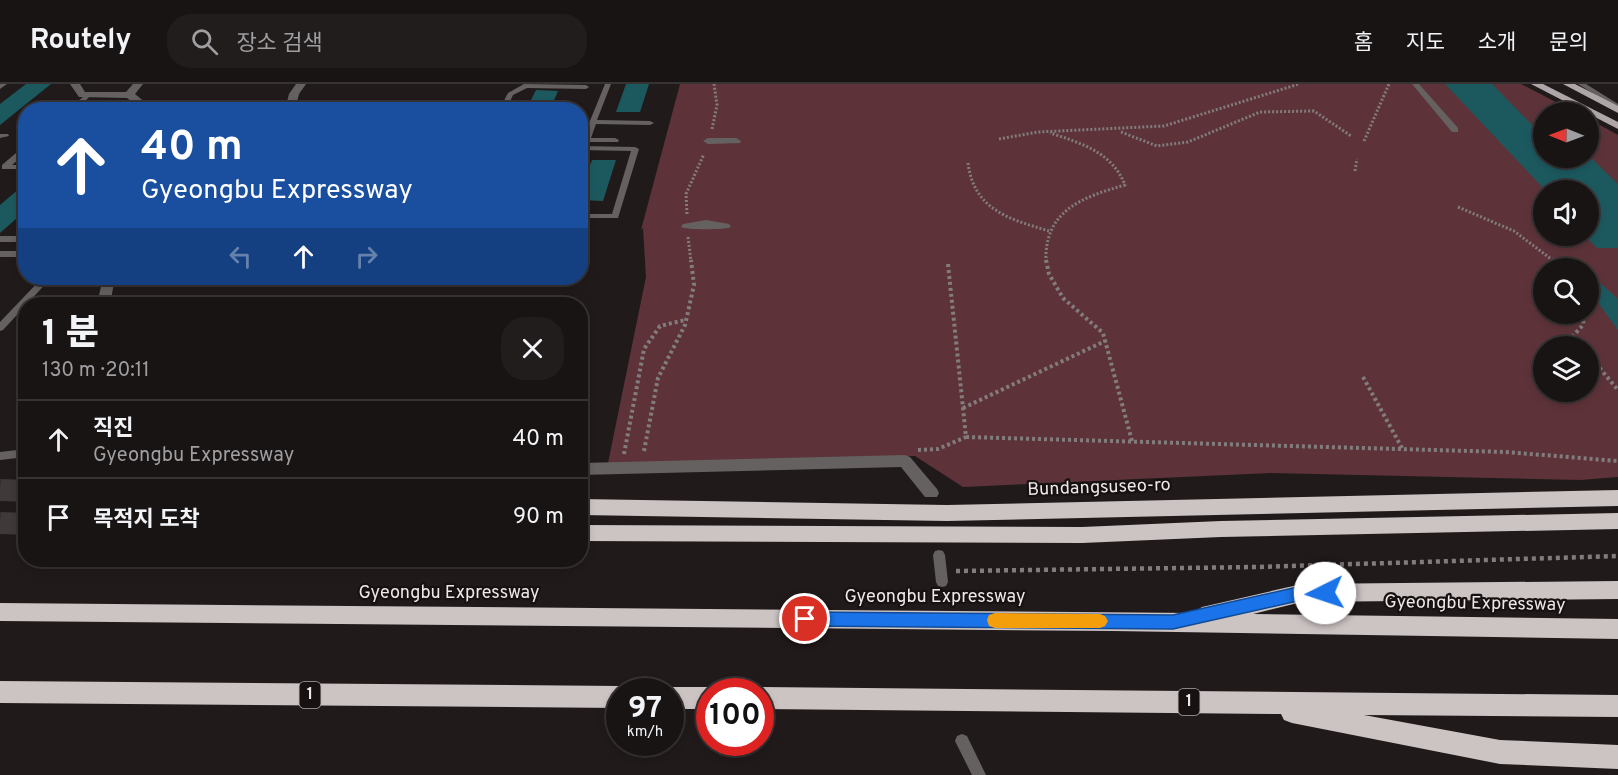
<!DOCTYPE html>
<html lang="ko">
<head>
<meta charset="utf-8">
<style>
	:root { --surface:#191414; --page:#221d1d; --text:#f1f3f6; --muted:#9f9ea0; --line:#373334 }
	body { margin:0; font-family:Overpass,"Noto Sans KR",sans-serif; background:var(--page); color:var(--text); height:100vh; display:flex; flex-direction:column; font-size:22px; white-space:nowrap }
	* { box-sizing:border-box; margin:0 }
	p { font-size:20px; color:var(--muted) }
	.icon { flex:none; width:33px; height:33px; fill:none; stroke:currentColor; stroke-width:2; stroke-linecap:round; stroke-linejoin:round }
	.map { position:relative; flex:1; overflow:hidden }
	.drawer { position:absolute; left:18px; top:213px; width:570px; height:270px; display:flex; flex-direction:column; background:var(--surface); border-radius:24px; box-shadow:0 3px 9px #0003,0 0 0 2px var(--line) }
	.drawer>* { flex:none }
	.hud { position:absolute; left:18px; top:18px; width:570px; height:183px; border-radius:24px; box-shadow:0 3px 9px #0003,0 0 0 2px var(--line); background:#1a4fa0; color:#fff; overflow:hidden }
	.needle { width:39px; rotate:271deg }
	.buttons { position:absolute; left:1533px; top:18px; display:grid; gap:12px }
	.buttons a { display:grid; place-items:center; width:66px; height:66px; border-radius:50%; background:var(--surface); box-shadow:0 3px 9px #0003,0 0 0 2px var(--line); font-size:30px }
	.speed { position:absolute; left:606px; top:594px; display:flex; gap:12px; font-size:30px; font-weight:700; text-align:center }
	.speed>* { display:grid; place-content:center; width:78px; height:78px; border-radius:50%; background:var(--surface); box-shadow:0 3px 9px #0003,0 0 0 2px var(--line); line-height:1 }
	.speed small { font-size:15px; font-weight:400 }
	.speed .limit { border:9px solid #d22; background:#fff; color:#111 }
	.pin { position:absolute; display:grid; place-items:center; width:51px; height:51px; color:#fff; margin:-26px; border:3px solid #fff; border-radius:50%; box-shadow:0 2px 6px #0007 }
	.me { position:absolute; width:66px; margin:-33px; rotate:266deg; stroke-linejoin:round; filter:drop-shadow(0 0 4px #0008) }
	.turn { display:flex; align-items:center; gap:21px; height:126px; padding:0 24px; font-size:27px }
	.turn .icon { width:78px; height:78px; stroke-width:2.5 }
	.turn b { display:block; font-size:42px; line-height:51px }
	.lanes { display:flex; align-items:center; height:57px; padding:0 24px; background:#0003; justify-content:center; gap:30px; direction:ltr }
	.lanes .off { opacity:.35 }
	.round { display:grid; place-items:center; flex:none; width:63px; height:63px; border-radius:24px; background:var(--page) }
	.overview { display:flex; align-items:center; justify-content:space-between; height:102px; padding:0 24px }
	h1 { font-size:36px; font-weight:800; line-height:45px }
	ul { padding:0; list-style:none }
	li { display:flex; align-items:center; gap:18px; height:78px; padding:0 24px; border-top:2px solid var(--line) }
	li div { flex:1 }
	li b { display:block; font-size:22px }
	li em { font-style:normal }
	header { display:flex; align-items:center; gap:36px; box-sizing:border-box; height:84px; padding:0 30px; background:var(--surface); border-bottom:2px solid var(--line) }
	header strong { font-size:28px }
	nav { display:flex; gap:33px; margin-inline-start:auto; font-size:21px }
	.search { width:420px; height:54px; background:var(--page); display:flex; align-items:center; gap:15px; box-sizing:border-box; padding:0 21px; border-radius:24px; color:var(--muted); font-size:22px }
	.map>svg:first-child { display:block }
	.green { fill:#5d3339; fill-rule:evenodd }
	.building { fill:#1c595f }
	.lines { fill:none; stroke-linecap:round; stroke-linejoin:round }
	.highway-tunnel { stroke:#40393a; stroke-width:22; stroke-dasharray:22 10; stroke-linecap:butt }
	.path-far2 { stroke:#827c7d; stroke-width:3; stroke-dasharray:2 2; stroke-linecap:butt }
	.path-far1 { stroke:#827c7d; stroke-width:4; stroke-dasharray:3 3; stroke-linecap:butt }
	.path { stroke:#827c7d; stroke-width:4.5; stroke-dasharray:4 4; stroke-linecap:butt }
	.lane { fill:#656161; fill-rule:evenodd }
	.street { fill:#656161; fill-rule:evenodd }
	.primary { fill:#afa7a7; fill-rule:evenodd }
	.highway { fill:#ccc3c3; fill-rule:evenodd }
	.route { fill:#1a73e8; stroke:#114b97; stroke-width:1.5 }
	.slow { fill:#f59e0b }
	.labels { text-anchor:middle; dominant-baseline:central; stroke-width:4.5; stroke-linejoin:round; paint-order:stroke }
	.shield { fill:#181112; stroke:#aea8a8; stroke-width:1.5 }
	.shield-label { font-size:16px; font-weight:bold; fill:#eee9e9 }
	.street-label { font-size:18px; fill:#eee9e9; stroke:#181112 }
</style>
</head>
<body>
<header>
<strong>Routely</strong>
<div class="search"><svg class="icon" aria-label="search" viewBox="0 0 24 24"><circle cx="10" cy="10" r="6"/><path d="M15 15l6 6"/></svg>장소 검색</div>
<nav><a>홈</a><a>지도</a><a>소개</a><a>문의</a></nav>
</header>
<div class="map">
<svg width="1618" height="691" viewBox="0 0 1618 691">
	<rect width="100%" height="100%" fill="#211a1b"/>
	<path class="green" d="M680,0H1521L1575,28H1544V74H1588L1589,35L1618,51V393L1580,396L1271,389L963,403L915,372L608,379L646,193L643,144L641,146ZM1544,106H1588V152H1544ZM1544,184H1588V230H1544ZM1544,262H1588V308H1544Z"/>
	<g class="building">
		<path d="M26,0H51L0,41V20Z"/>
		<path d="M626,0H649L640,28H616Z"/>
		<path d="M1445,0H1492L1544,53V74H1591L1618,100V164H1597L1588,155V106H1545Z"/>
		<path d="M536,6L558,7L550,26H526Z"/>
		<path d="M592,76H616L603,117L580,116V107Z"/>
		<path d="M26,99V126L0,149V121Z"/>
		<path d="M1588,188L1618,215V246L1588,205Z"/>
	</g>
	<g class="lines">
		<g class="highway-tunnel">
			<path d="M0,406L26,407"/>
			<path d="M0,439L26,440"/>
		</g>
		<g class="path-far2">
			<path d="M712,45L717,21L714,0"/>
			<path d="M1121,48L1157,62L1188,58L1260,28L1314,27L1351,52"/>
			<path d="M999,55L1038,48L1164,42L1299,0"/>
			<path d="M1364,57L1389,0"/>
			<path d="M968,79C974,126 1009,135 1049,147"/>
			<path d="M1355,87L1357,75"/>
			<path d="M1458,123L1514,147L1555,178"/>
			<path d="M687,130L686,110L704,70"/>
			<path d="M688,153L691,178"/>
			<path d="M1046,178C1044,126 1083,113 1125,101C1112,68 1081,59 1050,49"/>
		</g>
		<g class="path-far1">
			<path d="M1046,176L1049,190L1063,214L1103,249L1132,357"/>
			<path d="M1553,176L1561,184"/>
			<path d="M948,180L966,353L1506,368L1618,377"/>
			<path d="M1582,262L1573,252L1583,241L1584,230"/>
			<path d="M1588,270L1618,306"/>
			<path d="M1363,293L1402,364"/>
			<path d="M963,324L1105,257"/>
			<path d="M918,366L938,365L966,353"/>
			<path d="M644,367L658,294L685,241L694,201L691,176"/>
			<path d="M624,370L644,265L660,242L685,236"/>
		</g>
		<path class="path" d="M956,487L1257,483L1618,472"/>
		<g class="lane">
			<path d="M0,0H7L0,5Z"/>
			<path d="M524,0L586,1L589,3L586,5L527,4L513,11L506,26H499L508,9Z"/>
			<path d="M605,0H611L597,36L650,37L654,39L650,41L596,40L591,54H615L619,56L618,58H580V54H583Z"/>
			<path d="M1412,0H1419L1458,44V48H1452Z"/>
			<path d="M1578,0H1586L1618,20V25Z"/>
			<path d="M86,10L91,11L77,26H69Z"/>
			<path d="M232,18L243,22L245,26C237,26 237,22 230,22C219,22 208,26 197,25L201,23Z"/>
			<path d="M0,50H8L9,52L0,54Z"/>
			<path d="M580,62L635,63L639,65L618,134H580V130H612L631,67L580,66Z"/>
			<path d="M23,63H26V69L12,81H26V85H2V81Z"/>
			<rect x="0" y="152" width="26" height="6"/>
			<rect x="0" y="167" width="26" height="6"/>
			<path d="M42,194H51L3,246L0,247V238Z"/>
			<path d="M26,365V373L0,376V368Z"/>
			<path d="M939,466L943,467L945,471L948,498L946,502L942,503L938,502L936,498L933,471L935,467Z"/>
			<path d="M962,650L967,652L986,691H972L955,657L957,652Z"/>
		</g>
		<g class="street">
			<path d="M70,0H80L85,8H126L133,0H143L135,10L151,23L149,26H137L139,23L127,14L79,13Z"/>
			<path d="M296,0H306L299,10L295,26H285L289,10Z"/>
			<path d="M736,54L741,57L740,59L708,60L703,57L708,54Z"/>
			<path d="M706,136L729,140L731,143C727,146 685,146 681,143L683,140Z"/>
			<path d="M103,194H115L110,220H97Z"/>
			<path d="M905,371L910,373L937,405L939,409L937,413H925L901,383L580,391V379Z"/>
		</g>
		<g class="primary">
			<path d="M1531,0H1543L1618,38V45Z"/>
			<path d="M1563,0H1575L1618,22V29Z"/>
		</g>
		<g class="highway">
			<path d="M1618,406V422L947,437L580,431V415L947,421Z"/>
			<path d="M1618,429V445L1221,453L1082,459L580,457V441L1082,443L1221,437Z"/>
			<path d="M1618,497V515L1302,518L1253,530L1618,535V555L1112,547L0,537V519L1193,529L1202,523L1302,500Z"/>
			<path d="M0,597L620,602L629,608H620V624L0,619Z"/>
			<path d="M670,603H710L719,608H710V625H670V608H661Z"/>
			<path d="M760,603L1618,611V633L1364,631L1500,656L1618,661V685L1500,680L1292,639L1284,636L1281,630L760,625V608H751Z"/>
		</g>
	</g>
	<path class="route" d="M1302,502L1331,504L1333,509L1331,514L1302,516L1173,545L805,542L799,540L797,535L799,530L805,528L1173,531Z"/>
	<path class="slow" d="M995,529L1100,530L1105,532L1108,537L1105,542L1100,544H995L989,542L987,536L989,531Z"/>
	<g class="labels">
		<g class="shield">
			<rect x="299.5" y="598" width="21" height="26" rx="4.5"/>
			<rect x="1178.5" y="605" width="21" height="26" rx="4.5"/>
		</g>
		<g class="shield-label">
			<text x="310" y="611">1</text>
			<text x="1189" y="618">1</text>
		</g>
		<g class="street-label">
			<text transform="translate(1099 404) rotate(-2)">Bundangsuseo-ro</text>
			<text x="449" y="509">Gyeongbu Expressway</text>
			<text x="935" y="513">Gyeongbu Expressway</text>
			<text transform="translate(1475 520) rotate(1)">Gyeongbu Expressway</text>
		</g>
	</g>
</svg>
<div class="buttons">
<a><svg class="needle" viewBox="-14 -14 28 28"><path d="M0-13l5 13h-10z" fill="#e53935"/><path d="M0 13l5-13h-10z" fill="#9f9ea0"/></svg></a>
<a><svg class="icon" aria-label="sound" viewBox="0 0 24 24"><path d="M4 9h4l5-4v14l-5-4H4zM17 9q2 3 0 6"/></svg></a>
<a><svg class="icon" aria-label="search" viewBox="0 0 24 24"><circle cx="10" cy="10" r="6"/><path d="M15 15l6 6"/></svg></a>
<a><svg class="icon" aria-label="layers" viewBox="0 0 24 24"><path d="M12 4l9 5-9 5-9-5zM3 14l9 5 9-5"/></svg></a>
</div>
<div class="speed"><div>97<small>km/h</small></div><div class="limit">100</div></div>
<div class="pin" style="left:805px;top:535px;background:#d93025"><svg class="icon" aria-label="arrive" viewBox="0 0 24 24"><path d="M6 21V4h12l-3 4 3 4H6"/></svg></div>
<svg class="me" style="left:1325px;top:509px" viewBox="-20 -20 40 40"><circle r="19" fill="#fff"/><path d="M0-13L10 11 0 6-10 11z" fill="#1a73e8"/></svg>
<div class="hud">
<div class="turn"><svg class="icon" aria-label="ahead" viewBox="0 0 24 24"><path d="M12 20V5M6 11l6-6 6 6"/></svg><div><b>40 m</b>Gyeongbu Expressway</div></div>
<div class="lanes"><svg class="icon off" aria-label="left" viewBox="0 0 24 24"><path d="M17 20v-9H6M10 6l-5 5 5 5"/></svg><svg class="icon" aria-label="ahead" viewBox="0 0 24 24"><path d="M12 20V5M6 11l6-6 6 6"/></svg><svg class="icon off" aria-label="right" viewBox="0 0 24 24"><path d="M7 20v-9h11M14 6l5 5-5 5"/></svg></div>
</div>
<section class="drawer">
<div class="overview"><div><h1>1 분</h1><p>130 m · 20:11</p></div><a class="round"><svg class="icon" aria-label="close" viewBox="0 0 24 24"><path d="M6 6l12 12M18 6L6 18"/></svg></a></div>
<ul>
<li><svg class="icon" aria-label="ahead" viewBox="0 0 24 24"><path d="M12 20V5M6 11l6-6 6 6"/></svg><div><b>직진</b><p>Gyeongbu Expressway</p></div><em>40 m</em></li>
<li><svg class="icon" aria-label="arrive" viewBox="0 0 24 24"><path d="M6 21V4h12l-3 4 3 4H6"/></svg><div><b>목적지 도착</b></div><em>90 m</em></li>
</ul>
</section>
</div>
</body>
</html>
